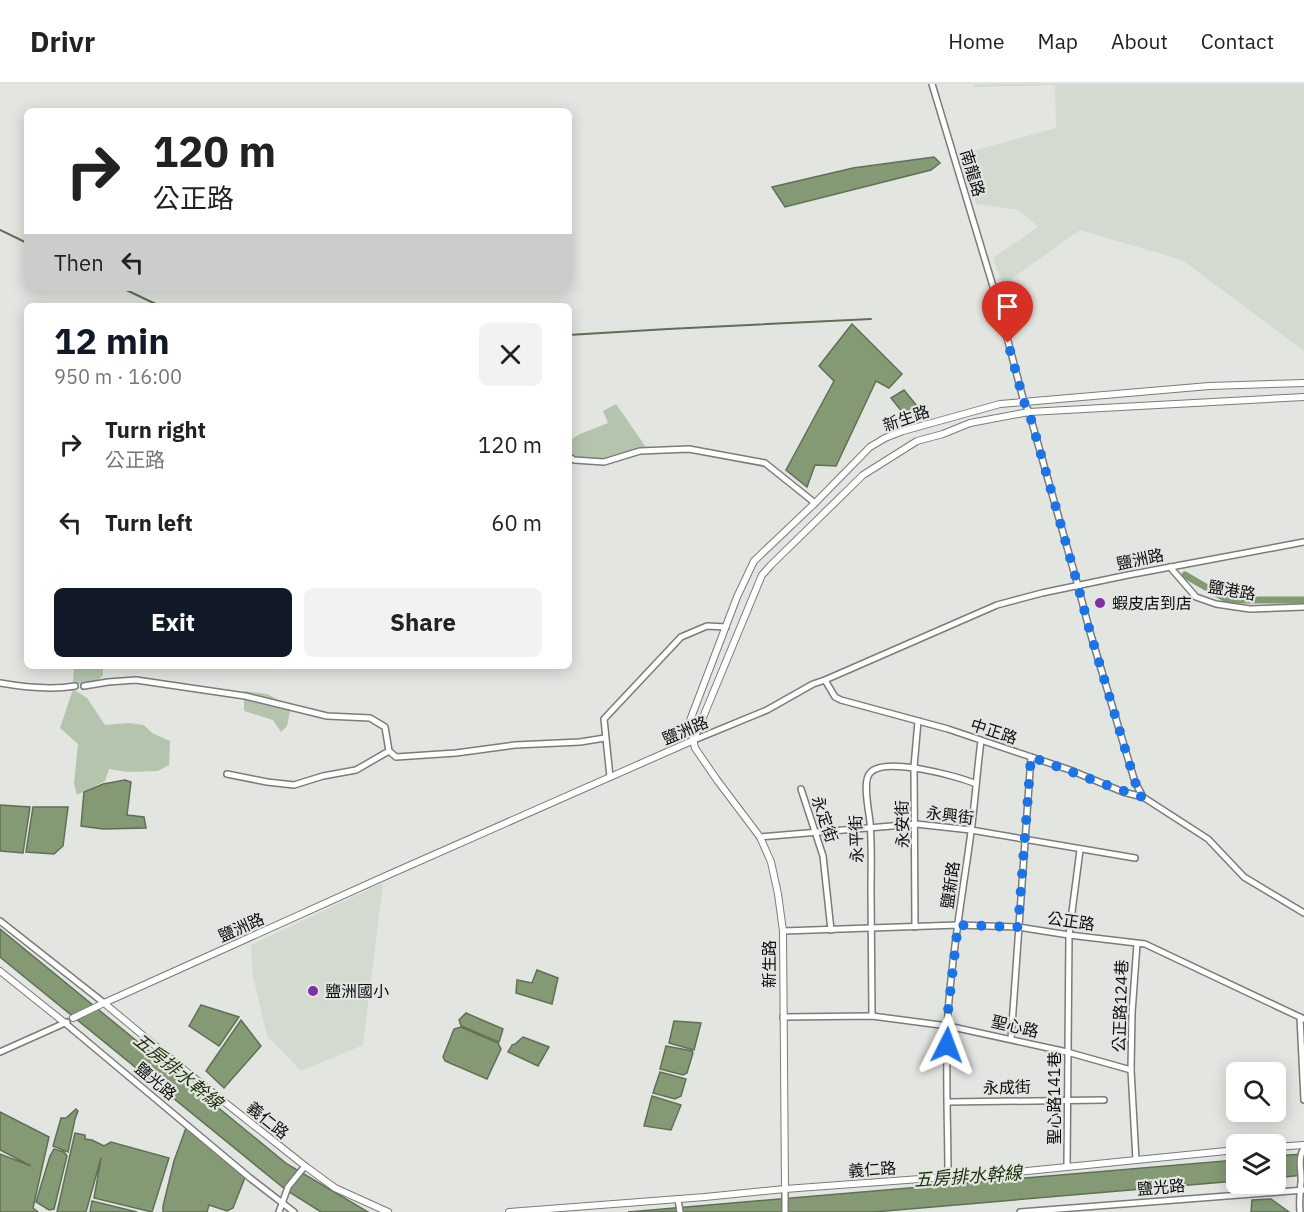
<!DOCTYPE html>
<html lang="en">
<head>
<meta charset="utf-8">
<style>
	:root { --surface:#fff; --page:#f2f2f2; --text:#222; --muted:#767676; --line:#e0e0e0; --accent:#111827 }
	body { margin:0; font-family:"IBM Plex Sans","Noto Sans TC",sans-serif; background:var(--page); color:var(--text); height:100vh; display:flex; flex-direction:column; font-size:22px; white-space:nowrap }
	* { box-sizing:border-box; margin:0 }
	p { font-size:20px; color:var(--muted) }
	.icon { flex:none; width:33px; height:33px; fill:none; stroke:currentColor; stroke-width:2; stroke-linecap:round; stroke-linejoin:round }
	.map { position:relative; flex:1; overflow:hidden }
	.panel { position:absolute; left:24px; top:219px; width:548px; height:366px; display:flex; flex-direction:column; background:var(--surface); border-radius:9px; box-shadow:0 3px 15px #0003 }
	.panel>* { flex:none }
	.hud { position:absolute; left:24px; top:24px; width:548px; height:183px; border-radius:9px; box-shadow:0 3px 15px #0003; background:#fff; color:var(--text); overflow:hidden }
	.buttons { position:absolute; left:1226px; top:978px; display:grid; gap:12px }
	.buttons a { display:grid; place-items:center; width:60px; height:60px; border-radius:9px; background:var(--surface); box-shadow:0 3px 15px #0003; font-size:30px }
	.pin { position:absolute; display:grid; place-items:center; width:51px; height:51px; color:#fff; margin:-62px -26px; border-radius:50% 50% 50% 0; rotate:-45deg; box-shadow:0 0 6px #0007 }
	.pin .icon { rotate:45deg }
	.me { position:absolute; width:66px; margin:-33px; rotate:3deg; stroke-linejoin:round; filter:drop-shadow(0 0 4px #0008) }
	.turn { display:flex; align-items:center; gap:21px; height:126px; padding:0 30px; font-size:27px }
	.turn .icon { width:78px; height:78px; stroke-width:2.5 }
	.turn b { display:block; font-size:42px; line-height:51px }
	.then { display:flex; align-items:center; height:57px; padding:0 30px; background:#0003; gap:12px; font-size:22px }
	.round { display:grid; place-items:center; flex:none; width:63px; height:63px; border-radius:9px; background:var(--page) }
	.headline { display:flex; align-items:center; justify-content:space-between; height:102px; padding:0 30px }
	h1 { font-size:36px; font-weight:800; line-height:45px; color:var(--accent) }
	.cta { display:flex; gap:12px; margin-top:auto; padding:12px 30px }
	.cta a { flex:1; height:69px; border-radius:9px; background:var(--accent); color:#fff; font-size:24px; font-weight:800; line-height:69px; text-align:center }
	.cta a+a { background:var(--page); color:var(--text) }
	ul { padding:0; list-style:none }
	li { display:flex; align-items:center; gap:18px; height:78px; padding:0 30px }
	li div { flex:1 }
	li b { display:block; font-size:22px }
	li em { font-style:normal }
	header { display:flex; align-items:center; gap:36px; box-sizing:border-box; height:84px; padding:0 30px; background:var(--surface); border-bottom:2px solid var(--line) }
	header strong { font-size:28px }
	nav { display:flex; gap:33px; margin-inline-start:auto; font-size:21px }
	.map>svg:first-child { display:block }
	.built { fill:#d3dad0 }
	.green { fill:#b5c5ad }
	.water { fill:#839a75; stroke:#5f7056; stroke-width:1.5 }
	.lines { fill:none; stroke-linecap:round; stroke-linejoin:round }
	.stream { stroke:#5f7056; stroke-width:2 }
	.canal { stroke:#839a75; stroke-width:7 }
	.minor-casing { stroke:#7a7c79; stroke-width:8 }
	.tertiary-casing { stroke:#7a7c79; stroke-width:8 }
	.minor { stroke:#fff; stroke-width:5 }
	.tertiary { stroke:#fff; stroke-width:6 }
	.route { stroke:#1a73e8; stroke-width:10; stroke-dasharray:0 18 }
	.poi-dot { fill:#8030a0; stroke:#e3e5e1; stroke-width:2 }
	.labels { text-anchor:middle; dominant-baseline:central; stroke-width:4.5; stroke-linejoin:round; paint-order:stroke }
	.street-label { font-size:16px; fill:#0c0d0c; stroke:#e3e5e1 }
	.poi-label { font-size:16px; fill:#0c0d0c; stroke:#e3e5e1; text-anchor:start }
	.water-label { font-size:18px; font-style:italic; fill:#1a3108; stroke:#e3e5e1 }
</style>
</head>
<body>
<header>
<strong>Drivr</strong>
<nav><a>Home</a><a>Map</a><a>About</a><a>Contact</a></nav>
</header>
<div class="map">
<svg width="1304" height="1128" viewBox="0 0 1304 1128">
	<rect width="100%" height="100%" fill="#e3e5e1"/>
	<g class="built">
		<path d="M974,0H1304V267L1182,176L1080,146L1003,201L993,174L1038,143L1019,126L976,120L961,70L1056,44L1055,1L974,3Z"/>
		<path d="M383,799L363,961L301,987L267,952L253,892L251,861Z"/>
	</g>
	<g class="green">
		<path d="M616,320L650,369L597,378L569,374V357L580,350L608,339L603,327Z"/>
		<path d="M74,582H103V591L95,599L73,600Z"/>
		<path d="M73,605L87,614L105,641L129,639L144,641L152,649L170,657L169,681L158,687L127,688L109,685L105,697L77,711L74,699L78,660L60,644Z"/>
		<path d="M244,607L267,610L291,622L287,642L281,648L273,636L244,627Z"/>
	</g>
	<g class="water">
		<path d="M934,73L940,79L931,86L785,123L772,103L853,84Z"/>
		<path d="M852,240L902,290L889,304L876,297L836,382L815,381L807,403L786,386L834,297L819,282Z"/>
		<path d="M904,306L926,333L910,338L891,314Z"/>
		<path d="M125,696L131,698L127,731L144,733L146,744L103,745L81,742L84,708L103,700Z"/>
		<path d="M0,721L30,723L23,769L0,767Z"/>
		<path d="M33,723H68L63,762L54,770L26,768Z"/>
		<path d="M0,845L287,1080L368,1128H321L286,1106L0,873Z"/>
		<path d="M537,886L558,894L552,920L516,909L517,896L532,899Z"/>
		<path d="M201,921L239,933L219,962L189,942Z"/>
		<path d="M466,929L503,945L499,958L461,942L459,936Z"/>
		<path d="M241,936L261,962L224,1004L206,987Z"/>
		<path d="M674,937L701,939L694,966L669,959Z"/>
		<path d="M461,943L498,959L501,965L487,995L445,977L443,973L454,945Z"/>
		<path d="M523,953L549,963L538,982L508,968L512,961L515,960Z"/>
		<path d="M666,962L692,967L693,969L687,989L683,991L660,985Z"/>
		<path d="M660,988L686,995L681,1012L675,1015L653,1009Z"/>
		<path d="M652,1012L681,1021L671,1046L644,1042Z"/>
		<path d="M76,1025L78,1027L75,1035L68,1068L53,1062L61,1034H66Z"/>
		<path d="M0,1028L49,1053L33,1124L38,1128H0V1070L31,1082L0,1066Z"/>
		<path d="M186,1044L246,1091L233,1124L227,1127L209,1121L207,1128H163V1122L174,1077Z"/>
		<path d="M75,1049L85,1051V1055L92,1056L104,1062L111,1058L169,1074L152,1128L94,1114L101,1074L86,1128H57Z"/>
		<path d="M54,1065L64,1068L67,1072L54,1125L49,1126L36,1118L50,1072Z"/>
		<path d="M1304,1070V1091L1275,1094V1072Z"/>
		<path d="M1236,1076V1097L874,1128H628Z"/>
		<path d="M1271,1115L1289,1128H1251L1252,1116Z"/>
		<path d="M92,1117L137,1128H90Z"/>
	</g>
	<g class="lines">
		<g class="stream">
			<path d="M0,146L27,159"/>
			<path d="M122,204L160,222"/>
			<path d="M568,251L668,245L871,235"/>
		</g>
		<path class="canal" d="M1185,491L1228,516H1304"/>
		<g class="minor-casing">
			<g id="minor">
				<path d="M932,0L998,219L1024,318L1029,328L1078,502L1090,548L1135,698L1143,713"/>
				<path d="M568,372L574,376L604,378L640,367L689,365L765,379L815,419"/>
				<path d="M1170,483L1196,513L1216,520L1250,525L1304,523"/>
				<path d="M825,596L835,613L841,616L948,645L1070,686L1123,708L1143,713L1208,755L1244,793L1304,829"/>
				<path d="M0,599C23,603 52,606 75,602"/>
				<path d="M84,602L108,598L136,596L245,612L327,632L370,634L385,643L389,667L396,673L456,669L515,661L580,658L605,654"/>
				<path d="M694,656L767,626L813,600L825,596L997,521L1042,509L1128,491L1304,458"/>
				<path d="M227,690L267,698L294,701L323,692L356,686L389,667"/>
				<path d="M610,693L604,635L681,553L707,542L726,543"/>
				<path d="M801,705L823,772L831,846"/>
				<path d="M760,753L916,740L971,746L1135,774"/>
				<path d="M0,837L104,919"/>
				<path d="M915,843L914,683L918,637"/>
				<path d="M783,847L958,841L1018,843L1069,851L1145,860L1304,935"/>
				<path d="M872,932C872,890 871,849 871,807C871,785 872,761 870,738C869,727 862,697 870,689C884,672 958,692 976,700"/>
				<path d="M783,933L872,932L948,942L1067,968L1131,986"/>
				<path d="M1300,933L1304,1016"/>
				<path d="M65,939L250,1094L294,1128"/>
				<path d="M1011,955L1031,673"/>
				<path d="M0,968L67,938"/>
				<path d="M948,1018L1104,1016"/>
				<path d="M1136,1076L1131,986L1132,929L1137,860"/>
				<path d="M1067,1083L1069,851L1080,766"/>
				<path d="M948,1093C948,1038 945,983 948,929C952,868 963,808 971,748C975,718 977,687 981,657"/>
				<path d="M785,1105V1128"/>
				<path d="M678,1115L680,1128"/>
				<path d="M279,1128L288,1103L305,1082"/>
				<path d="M1020,1128L1304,1106"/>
				<path d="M1300,1128C1299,1118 1300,1108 1301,1098C1302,1086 1297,1075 1304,1064"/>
			</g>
		</g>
		<g class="tertiary-casing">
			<g id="tertiary">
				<path d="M694,655L762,491L771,481L863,391L917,357L943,350L970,339L1029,328L1304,313"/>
				<path d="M0,887L65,939"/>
				<path d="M104,919L188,989L305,1082L335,1104L388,1128"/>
				<path d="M73,934L104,919L388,791L694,656"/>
				<path d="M1275,1063L1304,1061"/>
				<path d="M785,1105L783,847L778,810L771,778L760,753L717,696L695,664L689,639L737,513L754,477L815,419L870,363L885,354L903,347L1000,320L1209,302L1304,299"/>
				<path d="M509,1128L705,1113L785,1105L1027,1087L1236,1066"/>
			</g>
		</g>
		<use href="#minor" class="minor"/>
		<use href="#tertiary" class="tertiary"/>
	</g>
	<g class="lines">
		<path class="route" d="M947,961L948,927L958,841L1018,843L1031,673C1069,686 1105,702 1143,713L1135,698L1090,548L1078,502L1029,328L1024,318L1008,259"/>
	</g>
	<g class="poi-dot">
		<circle cx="1100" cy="519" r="6"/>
		<circle cx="313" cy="907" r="6"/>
	</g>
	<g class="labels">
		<g class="street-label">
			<text transform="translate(973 89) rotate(73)">南龍路</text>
			<text transform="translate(906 334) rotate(-19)">新生路</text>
			<text transform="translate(1140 475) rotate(-12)">鹽洲路</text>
			<text transform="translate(1232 506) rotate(10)">鹽港路</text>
			<text transform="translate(685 646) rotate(-23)">鹽洲路</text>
			<text transform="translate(994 647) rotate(18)">中正路</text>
			<text transform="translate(950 731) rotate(7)">永興街</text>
			<text transform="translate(825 735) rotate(71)">永定街</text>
			<text transform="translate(902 740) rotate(-91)">永安街</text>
			<text transform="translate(856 755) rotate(-92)">永平街</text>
			<text transform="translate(950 801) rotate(-82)">鹽新路</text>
			<text transform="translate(1071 837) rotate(8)">公正路</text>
			<text transform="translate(241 843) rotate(-24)">鹽洲路</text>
			<text transform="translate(769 880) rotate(-90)">新生路</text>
			<text transform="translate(1120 922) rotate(-88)">公正路124巷</text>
			<text transform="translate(1015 942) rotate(13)">聖心路</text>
			<text transform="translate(156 997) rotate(40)">鹽光路</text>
			<text transform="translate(1007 1003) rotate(-1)">永成街</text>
			<text transform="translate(1054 1014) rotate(-90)">聖心路141巷</text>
			<text transform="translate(268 1036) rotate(39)">義仁路</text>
			<text transform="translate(872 1085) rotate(-4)">義仁路</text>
			<text transform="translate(1161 1103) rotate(-5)">鹽光路</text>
		</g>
		<g class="poi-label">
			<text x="1112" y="519">蝦皮店到店</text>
			<text x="325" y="907">鹽洲國小</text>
		</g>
		<g class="water-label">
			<text transform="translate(178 987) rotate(39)">五房排水幹線</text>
			<text transform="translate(968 1092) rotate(-4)">五房排水幹線</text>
		</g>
	</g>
</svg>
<div class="buttons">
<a><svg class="icon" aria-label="search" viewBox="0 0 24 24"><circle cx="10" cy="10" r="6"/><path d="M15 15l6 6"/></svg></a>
<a><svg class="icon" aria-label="layers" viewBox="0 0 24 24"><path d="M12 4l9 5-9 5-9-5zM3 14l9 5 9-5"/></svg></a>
</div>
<div class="pin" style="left:1008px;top:259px;background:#d93025"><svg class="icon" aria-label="arrive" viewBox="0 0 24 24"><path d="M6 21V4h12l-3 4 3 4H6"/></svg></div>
<svg class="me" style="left:947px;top:961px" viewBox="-20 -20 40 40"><path d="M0-17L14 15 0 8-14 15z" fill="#1a73e8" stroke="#fff" stroke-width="4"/></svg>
<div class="hud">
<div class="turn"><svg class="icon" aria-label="right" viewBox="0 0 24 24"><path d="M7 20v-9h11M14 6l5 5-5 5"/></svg><div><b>120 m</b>公正路</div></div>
<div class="then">Then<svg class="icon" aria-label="left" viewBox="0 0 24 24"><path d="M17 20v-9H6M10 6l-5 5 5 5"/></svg></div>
</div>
<section class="panel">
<div class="headline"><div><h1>12 min</h1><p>950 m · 16:00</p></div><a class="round"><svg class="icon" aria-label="close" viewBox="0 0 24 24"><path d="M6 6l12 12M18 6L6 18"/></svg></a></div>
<ul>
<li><svg class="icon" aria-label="right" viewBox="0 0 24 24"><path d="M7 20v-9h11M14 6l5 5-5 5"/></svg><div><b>Turn right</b><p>公正路</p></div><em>120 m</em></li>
<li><svg class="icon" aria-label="left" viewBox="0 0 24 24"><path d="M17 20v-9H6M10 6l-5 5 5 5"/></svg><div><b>Turn left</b></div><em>60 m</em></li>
</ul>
<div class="cta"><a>Exit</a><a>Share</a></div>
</section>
</div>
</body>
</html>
